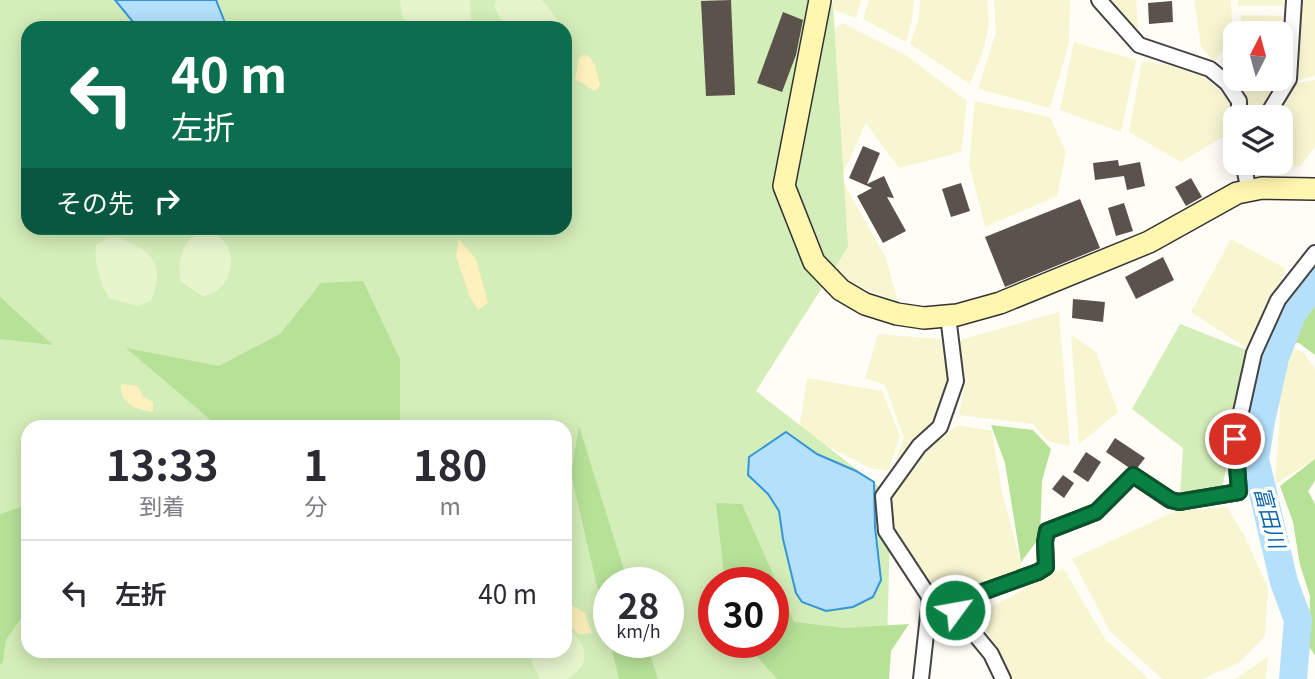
<!DOCTYPE html>
<html lang="ja">
<head>
<meta charset="utf-8">
<style>
	:root { --surface:#fff; --page:#f2f2f3; --text:#2b2b33; --muted:#7c7c81; --line:#e1e1e2 }
	body { margin:0; font-family:Georgia,"Noto Sans JP",serif; background:var(--page); color:var(--text); height:100vh; display:flex; flex-direction:column; font-size:26px; white-space:nowrap }
	* { box-sizing:border-box; margin:0 }
	p { font-size:23px; color:var(--muted) }
	.icon { flex:none; width:38px; height:38px; fill:none; stroke:currentColor; stroke-width:2; stroke-linecap:round; stroke-linejoin:round }
	.map { position:relative; flex:1; overflow:hidden }
	.panel { position:absolute; left:21px; top:420px; width:551px; height:238px; display:flex; flex-direction:column; background:var(--surface); border-radius:21px; box-shadow:0 4px 18px #0003 }
	.panel>* { flex:none }
	.banner { position:absolute; left:21px; top:21px; width:551px; height:214px; border-radius:21px; box-shadow:0 4px 18px #0003; background:#0b6e4f; color:#fff; overflow:hidden }
	.needle { width:46px; rotate:6deg }
	.tools { position:absolute; left:1223px; top:21px; display:grid; gap:14px }
	.tools a { display:grid; place-items:center; width:70px; height:70px; border-radius:14px; background:var(--surface); box-shadow:0 4px 18px #0003; font-size:35px }
	.speed { position:absolute; left:593px; top:567px; display:flex; gap:14px; font-size:35px; font-weight:700; text-align:center }
	.speed>* { display:grid; place-content:center; width:91px; height:91px; border-radius:50%; background:var(--surface); box-shadow:0 4px 18px #0003; line-height:1 }
	.speed small { font-size:18px; font-weight:400 }
	.speed .limit { border:10px solid #d22; background:#fff; color:#111 }
	.pin { position:absolute; display:grid; place-items:center; width:60px; height:60px; color:#fff; margin:-30px; border:4px solid #fff; border-radius:50%; box-shadow:0 2px 7px #0007 }
	.me { position:absolute; width:77px; margin:-38px; rotate:58deg; stroke-linejoin:round; filter:drop-shadow(0 0 5px #0008) }
	.turn { display:flex; align-items:center; gap:24px; height:147px; padding:0 35px; font-size:32px }
	.turn .icon { width:91px; height:91px; stroke-width:2.5 }
	.turn b { display:block; font-size:49px; line-height:60px }
	.then { display:flex; align-items:center; height:66px; padding:0 35px; background:#0003; gap:14px; font-size:26px }
	.eta { display:flex; justify-content:space-evenly; align-items:center; height:119px; text-align:center }
	.eta b { font-size:42px; font-weight:700; line-height:49px }
	ul { padding:0; list-style:none }
	li { display:flex; align-items:center; gap:21px; height:105px; padding:0 35px; border-top:2px solid var(--line) }
	li div { flex:1 }
	li b { display:block; font-size:26px }
	li em { font-style:normal }
	.map>svg:first-child { display:block }
	.farmland { fill:#f8f6d1 }
	.green { fill:#d4eeb9; fill-rule:evenodd }
	.forest { fill:#b7e197 }
	.sand { fill:#fff1bd }
	.pitch { fill:#e6f5cc }
	.water { fill:#b4e0fc; stroke:#3495da; stroke-width:2 }
	.lines { fill:none; stroke-linecap:round; stroke-linejoin:round }
	.river { stroke:#b4e0fc; stroke-width:28 }
	.building { fill:#5b524c }
	.street-casing { stroke:#444; stroke-width:18 }
	.secondary-casing { stroke:#333; stroke-width:24 }
	.street { stroke:#fff; stroke-width:14 }
	.secondary { stroke:#fff7b0; stroke-width:21 }
	.route-casing { stroke:#07532c; stroke-width:18 }
	.route { stroke:#0b8043; stroke-width:12 }
	.labels { text-anchor:middle; dominant-baseline:central; stroke-width:7; stroke-linejoin:round; paint-order:stroke }
	.water-label { font-size:21px; font-style:italic; fill:#0c67b0; stroke:#fff }
</style>
</head>
<body>
<div class="map">
<svg width="1315" height="679" viewBox="0 0 1315 679">
	<rect width="100%" height="100%" fill="#fffdf5"/>
	<g class="farmland">
		<path d="M833,0H861L856,18L834,10Z"/>
		<path d="M869,0H914L912,20L906,42L863,19Z"/>
		<path d="M920,0H987L989,24L984,48L970,84L910,44L919,18Z"/>
		<path d="M994,0H1070L1069,44L1050,108L978,89L996,32Z"/>
		<path d="M1111,0H1136L1139,35Z"/>
		<path d="M1194,0H1231L1233,33L1214,63L1201,46Z"/>
		<path d="M1238,0H1284L1283,6H1238Z"/>
		<path d="M1301,0H1315V76L1295,81Z"/>
		<path d="M1241,15L1283,16V77L1258,117H1246L1237,79H1281V33H1240Z"/>
		<path d="M843,23L907,56L967,101L961,152L899,168L866,123L841,178L886,258L898,302L852,283L819,254L829,31Z"/>
		<path d="M1074,42L1136,60L1121,132L1060,110Z"/>
		<path d="M1142,61L1167,65L1206,78L1231,102L1228,134L1181,162L1129,132Z"/>
		<path d="M1315,80V146L1300,167L1277,163H1281V117H1272L1292,84Z"/>
		<path d="M975,101L1050,117L1066,152L1057,196L985,227L969,164Z"/>
		<path d="M1231,239L1285,268L1254,353L1191,312Z"/>
		<path d="M1059,312L1070,446L1047,441L1033,424L959,415L966,378L957,341Z"/>
		<path d="M878,334L941,339L948,382L935,422L895,462L904,438L885,385L865,378Z"/>
		<path d="M1071,334L1096,352L1118,412L1079,444Z"/>
		<path d="M1294,348L1304,353L1315,369V459L1275,484L1280,415L1279,384Z"/>
		<path d="M807,378L882,391L900,436L888,471L870,468L799,431Z"/>
		<path d="M958,425L992,431L1002,492L1022,567L982,592L942,599L895,532L891,496L929,448Z"/>
		<path d="M1227,507L1244,535L1268,588L1265,636L1240,662L1203,679H1162L1110,631L1072,559L1176,511Z"/>
		<path d="M1063,568L1105,639L1149,679H1006L980,613Z"/>
		<path d="M1268,657L1266,679H1234L1236,678Z"/>
	</g>
	<g class="green">
		<path d="M0,0H830L833,5L848,247L756,391L891,496L886,679H0ZM28,28H565V228H28ZM28,427H565V651H28ZM609,583H668V642H609ZM714,583H774V642H714Z"/>
		<path d="M1180,324L1254,353L1222,487L1180,496L1183,448L1132,409Z"/>
	</g>
	<g class="forest">
		<path d="M363,281L400,359V427H219L126,348L219,366L280,334L321,283Z"/>
		<path d="M1315,293V355L1299,343H1290L1302,312Z"/>
		<path d="M0,297L53,345L0,339Z"/>
		<path d="M991,425L1033,430L1051,449L1042,481L1040,537L1021,562L1005,463Z"/>
		<path d="M579,426L628,583H609V638L571,474Z"/>
		<path d="M1315,459V481L1308,491L1315,504V655L1309,647L1310,596L1300,565L1293,522L1280,486Z"/>
		<path d="M716,503L742,504L794,622L845,628L909,624L891,651L889,679H777L744,642H774V583H725Z"/>
		<path d="M28,505V626L21,618L6,640L3,662L0,665V514Z"/>
		<path d="M610,642H646L658,679H619Z"/>
	</g>
	<g class="sand">
		<path d="M583,55L589,56L595,65L600,85L596,91C588,89 584,82 575,80L579,59Z"/>
		<path d="M459,239L476,259L488,303L478,310L470,297L456,256Z"/>
		<path d="M121,384L137,386L144,397L153,402V412C137,410 119,403 121,384Z"/>
		<path d="M565,602L585,613L592,633L578,634L565,619Z"/>
	</g>
	<g class="pitch">
		<path d="M400,0H470L471,19L468,28H411L402,17Z"/>
		<path d="M497,0H542L557,19L558,28H505L494,6Z"/>
		<path d="M204,231C237,232 243,288 203,296L181,282C177,263 181,237 204,231Z"/>
		<path d="M117,237C152,250 166,264 151,301L137,306L109,298C100,282 94,264 96,245L107,238Z"/>
		<path d="M565,625C585,644 596,661 567,679H540L532,663V651H565Z"/>
	</g>
	<g class="water">
		<path d="M115,0H216L227,28H138Z"/>
		<path d="M786,432L817,454L856,471L874,482L875,527L881,580L873,597L853,607L826,611L802,602L796,593L783,539L779,511L768,494L748,475L749,457Z"/>
	</g>
	<g class="lines">
		<path class="river" d="M1293,679L1298,620L1284,582L1255,459L1261,421L1275,358L1292,314L1315,282"/>
	</g>
	<g class="building">
		<path d="M731,0L735,95L706,96L701,1Z"/>
		<path d="M1172,1L1173,22L1149,24L1148,3Z"/>
		<path d="M783,12L803,20L796,55L782,92L757,83Z"/>
		<path d="M863,146L880,153L867,184L884,176L894,198L887,197L906,231L883,243L857,196L872,188L849,178Z"/>
		<path d="M1118,160L1119,166L1140,162L1145,186L1127,190L1124,176L1095,180L1093,163Z"/>
		<path d="M1191,178L1202,197L1186,206L1175,187Z"/>
		<path d="M961,183L970,211L951,217L942,189Z"/>
		<path d="M1080,199L1100,248L1005,287L985,237Z"/>
		<path d="M1124,203L1133,231L1116,236L1108,208Z"/>
		<path d="M1163,257L1174,280L1136,299L1125,277Z"/>
		<path d="M1073,299L1105,302L1103,322L1072,318Z"/>
		<path d="M1115,438L1145,458L1138,467H1128L1106,452Z"/>
		<path d="M1086,452L1101,462L1088,482L1073,472Z"/>
		<path d="M1063,475L1074,483L1064,498L1052,489Z"/>
	</g>
	<g class="lines">
		<g class="street-casing">
			<g id="street">
				<path d="M1099,0L1139,45L1210,69L1227,83L1239,101V117"/>
				<path d="M1266,117L1289,79L1294,0"/>
				<path d="M1243,163L1249,191"/>
				<path d="M948,316L956,381L940,427L919,446L883,496L886,531L930,598L955,610L991,654L1003,679"/>
				<path d="M955,610L977,594L1038,572L1046,567L1045,542L1047,531L1096,512L1133,475L1170,500L1179,502L1239,492L1235,439L1254,353L1278,300L1315,253"/>
				<path d="M921,679L930,598"/>
			</g>
		</g>
		<g class="secondary-casing">
			<path id="secondary" d="M820,0L784,186L814,262L841,290L865,304L897,314L924,318L957,315L1000,303L1149,242L1237,193L1262,188L1315,189"/>
		</g>
		<use href="#street" class="street"/>
		<use href="#secondary" class="secondary"/>
	</g>
	<g class="lines">
		<g class="route-casing">
			<path id="route" d="M955,610L977,594L1038,572L1046,567L1045,542L1047,531L1096,512L1133,475L1171,500L1179,502L1239,492L1235,439"/>
		</g>
		<use href="#route" class="route"/>
	</g>
	<g class="labels">
		<g class="water-label">
			<text transform="translate(1271 517) rotate(75)">富田川</text>
		</g>
	</g>
</svg>
<div class="tools">
<a><svg class="needle" viewBox="-14 -14 28 28"><path d="M0-13l5 13h-10z" fill="#e53935"/><path d="M0 13l5-13h-10z" fill="#7c7c81"/></svg></a>
<a><svg class="icon" aria-label="layers" viewBox="0 0 24 24"><path d="M12 4l9 5-9 5-9-5zM3 14l9 5 9-5"/></svg></a>
</div>
<div class="speed"><div>28<small>km/h</small></div><div class="limit">30</div></div>
<div class="pin" style="left:1235px;top:439px;background:#d93025"><svg class="icon" aria-label="arrive" viewBox="0 0 24 24"><path d="M6 21V4h12l-3 4 3 4H6"/></svg></div>
<svg class="me" style="left:955px;top:610px" viewBox="-20 -20 40 40"><circle r="17" fill="#0b8043" stroke="#fff" stroke-width="3"/><path d="M0-11L8 9 0 5-8 9z" fill="#fff"/></svg>
<div class="banner">
<div class="turn"><svg class="icon" aria-label="left" viewBox="0 0 24 24"><path d="M17 20v-9H6M10 6l-5 5 5 5"/></svg><div><b>40 m</b>左折</div></div>
<div class="then">その先<svg class="icon" aria-label="right" viewBox="0 0 24 24"><path d="M7 20v-9h11M14 6l5 5-5 5"/></svg></div>
</div>
<section class="panel">
<div class="eta">
<div><b>13:33</b><p>到着</p></div>
<div><b>1</b><p>分</p></div>
<div><b>180</b><p>m</p></div>
</div>
<ul>
<li><svg class="icon" aria-label="left" viewBox="0 0 24 24"><path d="M17 20v-9H6M10 6l-5 5 5 5"/></svg><div><b>左折</b></div><em>40 m</em></li>
</ul>
</section>
</div>
</body>
</html>
